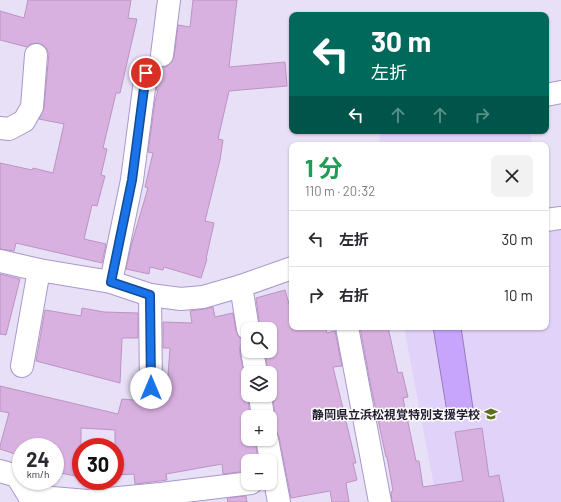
<!DOCTYPE html>
<html lang="ja">
<head>
<meta charset="utf-8">
<style>
	:root { --surface:#fff; --page:#f2f2f3; --text:#2b2b33; --muted:#7c7c81; --line:#e1e1e2 }
	body { margin:0; font-family:Barlow,"Noto Sans JP",sans-serif; background:var(--page); color:var(--text); height:100vh; display:flex; flex-direction:column; font-size:15px; white-space:nowrap }
	* { box-sizing:border-box; margin:0 }
	p { font-size:13px; color:var(--muted) }
	.icon { flex:none; width:22px; height:22px; fill:none; stroke:currentColor; stroke-width:2; stroke-linecap:round; stroke-linejoin:round }
	.map { position:relative; flex:1; overflow:hidden }
	.side { position:absolute; left:289px; top:142px; width:260px; height:188px; display:flex; flex-direction:column; background:var(--surface); border-radius:8px; box-shadow:0 1px 3px #0004 }
	.side>* { flex:none }
	.banner { position:absolute; left:289px; top:12px; width:260px; height:122px; border-radius:8px; box-shadow:0 1px 3px #0004; background:#00695c; color:#fff; overflow:hidden }
	.buttons { position:absolute; left:241px; top:322px; display:grid; gap:8px }
	.buttons a { display:grid; place-items:center; width:36px; height:36px; border-radius:8px; background:var(--surface); box-shadow:0 1px 3px #0004; font-size:20px }
	.speed { position:absolute; left:12px; top:438px; display:flex; gap:8px; font-size:20px; font-weight:700; text-align:center }
	.speed>* { display:grid; place-content:center; width:52px; height:52px; border-radius:50%; background:var(--surface); box-shadow:0 1px 3px #0004; line-height:1 }
	.speed small { font-size:10px; font-weight:400 }
	.speed .limit { border:6px solid #d22; background:#fff; color:#111 }
	.pin { position:absolute; display:grid; place-items:center; width:34px; height:34px; color:#fff; margin:-17px; border:2px solid #fff; border-radius:50%; box-shadow:0 1px 4px #0007 }
	.me { position:absolute; width:44px; margin:-22px; rotate:0deg; stroke-linejoin:round; filter:drop-shadow(0 0 3px #0008) }
	.turn { display:flex; align-items:center; gap:14px; height:84px; padding:0 16px; font-size:18px }
	.turn .icon { width:52px; height:52px; stroke-width:2.5 }
	.turn b { display:block; font-size:28px; line-height:34px }
	.lanes { display:flex; align-items:center; height:38px; padding:0 16px; background:#0003; justify-content:center; gap:20px; direction:ltr }
	.lanes .off { opacity:.35 }
	.round { display:grid; place-items:center; flex:none; width:42px; height:42px; border-radius:8px; background:var(--page) }
	.head { display:flex; align-items:center; justify-content:space-between; height:68px; padding:0 16px }
	h1 { font-size:24px; font-weight:700; line-height:30px; color:#1e9e55 }
	ul { padding:0; list-style:none }
	li { display:flex; align-items:center; gap:12px; height:56px; padding:0 16px; border-top:1px solid var(--line) }
	li div { flex:1 }
	li b { display:block; font-size:15px }
	li em { font-style:normal }
	.map>svg:first-child { display:block }
	.built { fill:#e0d2f9 }
	.water { fill:#c7a5fd; stroke:#967bbf }
	.building { fill:#d9b1e1; stroke:#bb94c2 }
	.lines { fill:none; stroke-linecap:round; stroke-linejoin:round }
	.minor-casing { stroke:#aa97cc; stroke-width:24 }
	.minor { stroke:#fff; stroke-width:22 }
	.route-casing { stroke:#114b97; stroke-width:10 }
	.route { stroke:#1a73e8; stroke-width:7 }
	.labels { text-anchor:middle; dominant-baseline:central; stroke-width:3; stroke-linejoin:round; paint-order:stroke }
	.poi-label { font-size:12px; font-weight:bold; fill:#221a2e; stroke:#fff; text-anchor:end }
</style>
</head>
<body>
<div class="map">
<svg width="561" height="502" viewBox="0 0 561 502">
	<rect width="100%" height="100%" fill="#e7e0f6"/>
	<g class="built">
		<path d="M379,131H530L532,145H380Z"/>
		<path d="M561,224V502H437L404,327H546V227Z"/>
	</g>
	<path class="water" d="M433,327H461L473,408L447,412Z"/>
	<g class="building">
		<path d="M28,0H131L128,18L137,19L120,93H116L103,148L107,149L101,175L105,176L97,206L92,205L84,239L106,244L102,263L16,243L14,251L0,249V163L32,170L33,168L53,173L64,124L39,119L44,108L49,53H48L47,49L43,45L37,43L31,44L27,47L0,40V11L24,18Z"/>
		<path d="M193,0H237L229,67L285,62L287,86L229,91L218,139L223,140L220,160L205,221L214,223L206,259H207L201,278L164,267L163,270L150,267L149,274L126,269L131,246L148,188L145,187L153,153L148,152L155,101L158,90H156L158,75L157,66L161,67H166L172,62L174,57L178,25L190,27Z"/>
		<path d="M0,274L20,279L6,335L0,334Z"/>
		<path d="M285,290L292,314V327H325L327,333L335,331L342,366L333,367L356,463H353L357,480L346,483L349,502H332L330,491L291,498L279,437L276,431L270,427L274,422L275,415L272,393L270,388V373H268L265,351H270V329H260L256,298Z"/>
		<path d="M213,307L215,317L233,313L236,331L239,337L245,341L240,346V353L244,375L246,381L248,382V397L250,417H248V439H255L258,461H248V471L223,474L222,464L166,474L167,480L135,484L134,474L115,475V430L81,428V477L55,472V447H21V456L0,449V446L9,413L0,411V386L118,414L122,399L166,403L170,348H163V322L192,323L190,311L204,309Z"/>
		<path d="M82,308L104,312L138,313V338H122L120,383L36,361L45,310L81,316Z"/>
		<path d="M360,327H388L398,373L402,372L408,397L403,398L416,461H419L423,487L463,481L455,432L482,428L489,477L499,475L504,502H392L391,492L393,491L387,457H386L370,382Z"/>
		<path d="M246,496L247,502H228L227,498Z"/>
	</g>
	<g class="lines">
		<g class="minor-casing">
			<g id="minor">
				<path d="M162,55L169,0"/>
				<path d="M546,95L561,92"/>
				<path d="M0,128L9,129L24,121L32,107L36,55"/>
				<path d="M546,220L561,218"/>
				<path d="M0,261L39,270L111,282L150,295L181,299L203,297L241,286L292,268"/>
				<path d="M111,282L132,180L146,73"/>
				<path d="M241,286L248,329"/>
				<path d="M150,295L151,388"/>
				<path d="M347,327L380,502"/>
				<path d="M252,351L256,373"/>
				<path d="M22,366L39,270"/>
				<path d="M260,395L263,417"/>
				<path d="M267,439L279,502"/>
				<path d="M0,471L17,476L29,496L87,501L161,494L251,483"/>
			</g>
		</g>
		<use href="#minor" class="minor"/>
	</g>
	<g class="lines">
		<g class="route-casing">
			<path id="route" d="M146,73L132,180L111,282L150,295L151,388"/>
		</g>
		<use href="#route" class="route"/>
	</g>
	<defs>
		<g id="school-bare" transform="scale(1.08)"><path d="M0-5L7-2L0 1L-7-2ZM-4 1L0 2.5L4 1V4Q0 6-4 4Z" fill="#5d6f1d" stroke="#fff" stroke-width="2.5" paint-order="stroke"/></g>
	</defs>
	<g fill-rule="evenodd">
		<use href="#school-bare" x="491" y="414"/>
	</g>
	<g class="labels">
		<g class="poi-label">
			<text x="480" y="414">静岡県立浜松視覚特別支援学校</text>
		</g>
	</g>
</svg>
<div class="buttons">
<a><svg class="icon" aria-label="search" viewBox="0 0 24 24"><circle cx="10" cy="10" r="6"/><path d="M15 15l6 6"/></svg></a>
<a><svg class="icon" aria-label="layers" viewBox="0 0 24 24"><path d="M12 4l9 5-9 5-9-5zM3 14l9 5 9-5"/></svg></a>
<a>+</a>
<a>−</a>
</div>
<div class="speed"><div>24<small>km/h</small></div><div class="limit">30</div></div>
<div class="pin" style="left:146px;top:73px;background:#d93025"><svg class="icon" aria-label="arrive" viewBox="0 0 24 24"><path d="M6 21V4h12l-3 4 3 4H6"/></svg></div>
<svg class="me" style="left:151px;top:388px" viewBox="-20 -20 40 40"><circle r="19" fill="#fff"/><path d="M0-13L10 11 0 6-10 11z" fill="#1a73e8"/></svg>
<div class="banner">
<div class="turn"><svg class="icon" aria-label="left" viewBox="0 0 24 24"><path d="M17 20v-9H6M10 6l-5 5 5 5"/></svg><div><b>30 m</b>左折</div></div>
<div class="lanes"><svg class="icon" aria-label="left" viewBox="0 0 24 24"><path d="M17 20v-9H6M10 6l-5 5 5 5"/></svg><svg class="icon off" aria-label="ahead" viewBox="0 0 24 24"><path d="M12 20V5M6 11l6-6 6 6"/></svg><svg class="icon off" aria-label="ahead" viewBox="0 0 24 24"><path d="M12 20V5M6 11l6-6 6 6"/></svg><svg class="icon off" aria-label="right" viewBox="0 0 24 24"><path d="M7 20v-9h11M14 6l5 5-5 5"/></svg></div>
</div>
<section class="side">
<div class="head"><div><h1>1 分</h1><p>110 m · 20:32</p></div><a class="round"><svg class="icon" aria-label="close" viewBox="0 0 24 24"><path d="M6 6l12 12M18 6L6 18"/></svg></a></div>
<ul>
<li><svg class="icon" aria-label="left" viewBox="0 0 24 24"><path d="M17 20v-9H6M10 6l-5 5 5 5"/></svg><div><b>左折</b></div><em>30 m</em></li>
<li><svg class="icon" aria-label="right" viewBox="0 0 24 24"><path d="M7 20v-9h11M14 6l5 5-5 5"/></svg><div><b>右折</b></div><em>10 m</em></li>
</ul>
</section>
</div>
</body>
</html>
